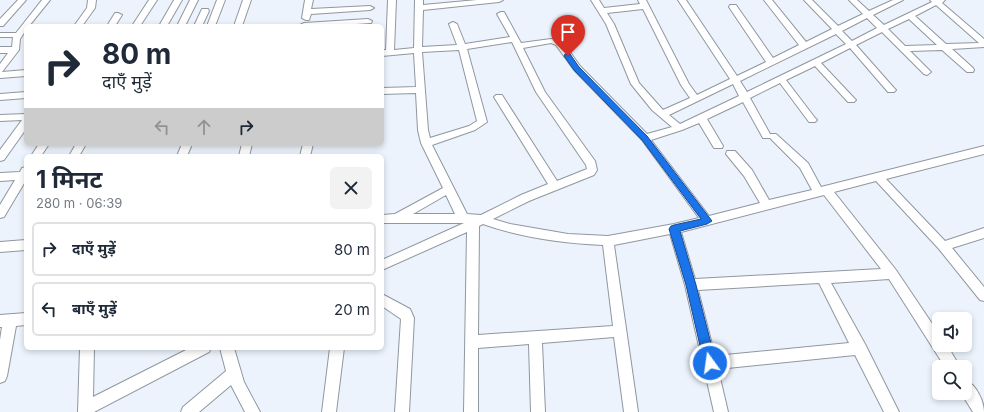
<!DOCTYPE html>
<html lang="hi">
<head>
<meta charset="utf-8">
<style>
	:root { --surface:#fff; --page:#f2f2f3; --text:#1f2937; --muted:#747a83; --line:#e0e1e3 }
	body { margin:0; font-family:Inter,"Noto Sans Devanagari",sans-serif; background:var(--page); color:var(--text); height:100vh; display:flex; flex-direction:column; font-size:15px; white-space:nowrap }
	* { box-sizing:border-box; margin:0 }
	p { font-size:13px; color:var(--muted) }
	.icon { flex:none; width:22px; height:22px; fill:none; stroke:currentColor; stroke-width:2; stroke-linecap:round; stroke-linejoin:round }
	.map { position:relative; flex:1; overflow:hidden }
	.sheet { position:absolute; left:24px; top:154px; width:360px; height:196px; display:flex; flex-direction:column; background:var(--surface); border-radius:6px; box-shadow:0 2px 6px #0003 }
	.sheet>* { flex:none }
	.banner { position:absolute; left:24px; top:24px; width:360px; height:122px; border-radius:6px; box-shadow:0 2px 6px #0003; background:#fff; color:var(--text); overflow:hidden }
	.buttons { position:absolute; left:932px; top:312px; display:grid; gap:8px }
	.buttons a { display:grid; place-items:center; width:40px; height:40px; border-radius:6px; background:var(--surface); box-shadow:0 2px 6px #0003; font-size:20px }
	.pin { position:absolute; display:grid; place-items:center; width:34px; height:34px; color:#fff; margin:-41px -17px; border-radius:50% 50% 50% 0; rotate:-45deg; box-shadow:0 0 4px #0007 }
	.pin .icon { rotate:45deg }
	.me { position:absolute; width:44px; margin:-22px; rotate:346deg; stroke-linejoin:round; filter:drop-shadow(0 0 3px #0008) }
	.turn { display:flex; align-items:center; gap:14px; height:84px; padding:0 12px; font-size:18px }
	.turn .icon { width:52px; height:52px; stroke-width:2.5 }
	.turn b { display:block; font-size:28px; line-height:34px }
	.lanes { display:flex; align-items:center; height:38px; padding:0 12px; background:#0003; justify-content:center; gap:20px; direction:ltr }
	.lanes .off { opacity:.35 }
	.round { display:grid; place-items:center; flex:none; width:42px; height:42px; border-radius:6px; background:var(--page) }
	.head { display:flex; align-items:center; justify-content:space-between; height:68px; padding:0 12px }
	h1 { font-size:24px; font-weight:700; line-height:30px }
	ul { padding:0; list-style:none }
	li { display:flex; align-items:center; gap:12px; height:54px; margin:0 8px 6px; padding:0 4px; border:2px solid var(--line); border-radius:6px }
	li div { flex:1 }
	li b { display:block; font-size:15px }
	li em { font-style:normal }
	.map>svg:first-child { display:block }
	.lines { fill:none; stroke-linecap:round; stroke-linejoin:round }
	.street-casing { stroke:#90979f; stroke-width:2 }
	.street { fill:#fff; fill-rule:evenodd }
	.route { fill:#1a73e8; stroke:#114b97 }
</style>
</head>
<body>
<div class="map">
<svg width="984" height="412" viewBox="0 0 984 412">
	<rect width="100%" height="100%" fill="#ecf3fc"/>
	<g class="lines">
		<g class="street-casing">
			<g id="street">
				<path d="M18,0H26L3,26H0V19Z"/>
				<path d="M42,0H50L29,26H26V30L20,39L19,50L2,72L26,70V76L0,78V64L8,53H0V47H12L13,37H0V33H16Z"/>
				<path d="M88,0H96L95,8L82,26H74L87,8Z"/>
				<path d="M149,0H157L140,26H132Z"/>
				<path d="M174,0H182L167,26H159Z"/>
				<path d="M190,0H198L185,26H177Z"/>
				<path d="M217,0H225L215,26H207Z"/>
				<path d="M243,0H251L242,26H234Z"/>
				<path d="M305,0H313L311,9L370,6L374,8L370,10L311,14L309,20H306L302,18Z"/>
				<path d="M388,0H396L394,50L414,48L415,0H423V5L477,0H503L499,2L423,10L422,47L457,45L449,24L453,22L457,24L465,44L510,37L497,14L501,12H504L521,43L551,39L562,41L580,66L647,134L672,127L652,110L631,84L606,24L591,0H599L604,8L640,4L638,0H646L689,84L697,95L730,79L678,0H686L737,76L766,62L729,7L730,5H736L773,58L799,45L764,0H772L806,42L832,29L804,0H812L838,26L863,14L849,0H857L869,11L893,0H903L873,15L884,25L932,2L930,0H945L942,3L984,39V47L952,49L973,68L974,70L973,72H967L942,50L910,51L931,72L927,75L924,74L882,32L856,45L894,88L896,90L894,92H888L850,48L821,63L854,98L856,100L854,102H848L815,66L786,80L815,118L817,120L815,122H809L780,83L750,98L770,134H776L808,163L821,187L984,146V154L886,179L945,241L984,228V238L952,248L984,287V301L980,300L939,249L876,181L834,192L896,270L939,334V345H947L960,367H945L889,279L831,283L865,344L899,412H884L855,355L718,369L728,412H714L685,285L670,234L614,245L638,412H624L614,337L542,343L545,412H531L529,344L478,348V412H464L467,232L382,270V260L464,223H382V215L395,214L443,188L421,143L418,130L416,93L382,94V88L416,87L414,53L382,56V50H386ZM936,5L979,43L946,44L915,16ZM643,9L681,85L690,98L663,110L639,83L614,24L607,13ZM867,18L877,28L852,41L842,31ZM909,19L937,45L905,46L888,29ZM836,34L846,44L747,92L740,81ZM512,42L536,92L586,165L587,169L557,181L502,95H496L494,97L548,184L521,195L481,215L467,214L432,145L475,130L487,122L467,49ZM551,43L556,45L574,70L642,140L699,218L674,224L608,236L568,234L510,224L493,219L529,201L594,175L597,170L595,161L545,92L523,48ZM459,50L477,121L469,126L430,138L428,130L422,52ZM733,84L739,96L680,124L669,115ZM743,102L763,138H770L800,168L812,190L769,200L752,170L735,151H727L726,154L744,176L760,203L709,216L651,140L682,130L699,123L714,148H722L723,146L707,119ZM446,195L455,214H413ZM824,195L881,269L695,279L681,232ZM483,224C522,238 561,243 603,245L613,326L478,335L479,226ZM819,283L849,343L715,356L698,290Z"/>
				<path d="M202,9H208L209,11L202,26H194Z"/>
				<path d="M115,13H118L122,15L115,26H107Z"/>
				<path d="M368,19L372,21L371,23L326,26L300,25L304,23Z"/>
				<path d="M26,92V98L0,100V94Z"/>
				<path d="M26,114V129L4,160L0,161V150L22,120L0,121V115Z"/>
				<path d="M39,144H49L41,156H31Z"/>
				<path d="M76,144H86L79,156H69Z"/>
				<path d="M182,144H192L187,156H177Z"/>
				<path d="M242,144H252L249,156H239Z"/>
				<path d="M303,144H313L310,156H300Z"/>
				<path d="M26,167V180L4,217L0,218V205L15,180L0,181V173L20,172L22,168Z"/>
				<path d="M26,240V250L0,252V242Z"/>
				<path d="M382,294L410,309L414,318L409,412H395L401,319L382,306Z"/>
				<path d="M26,313V325L16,326L7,376L5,381L0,383V340L2,327H0V315Z"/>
				<path d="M80,348H94L93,397L190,348H211L209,352L94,412H78Z"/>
				<path d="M220,348H234L244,382L260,412H245L231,385L199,412H181L183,407L226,371Z"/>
				<path d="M330,348H344L336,412H322Z"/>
				<path d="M965,380C976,384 984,401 984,412H973L961,393H965Z"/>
			</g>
		</g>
		<use href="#street" class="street"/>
	</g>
	<path class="route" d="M565,54H570L579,67L647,136L712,221L707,224L680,231L696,285L716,363L714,367L710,368L706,367L704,363L686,285L669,229L671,226L674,225L701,219L642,140L574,70L564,56Z"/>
</svg>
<div class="buttons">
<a><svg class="icon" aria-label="sound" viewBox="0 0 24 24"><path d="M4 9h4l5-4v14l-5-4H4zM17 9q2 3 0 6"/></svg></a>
<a><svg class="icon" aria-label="search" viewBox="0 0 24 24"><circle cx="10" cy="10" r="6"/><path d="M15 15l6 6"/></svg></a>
</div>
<div class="pin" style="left:568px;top:56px;background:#d93025"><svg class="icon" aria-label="arrive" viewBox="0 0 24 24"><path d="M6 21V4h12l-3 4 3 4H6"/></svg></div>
<svg class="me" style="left:710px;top:363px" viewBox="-20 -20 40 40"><circle r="17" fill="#1a73e8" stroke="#fff" stroke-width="3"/><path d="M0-11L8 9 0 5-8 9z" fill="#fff"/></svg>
<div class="banner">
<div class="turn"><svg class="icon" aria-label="right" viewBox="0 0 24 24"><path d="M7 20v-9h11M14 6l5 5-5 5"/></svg><div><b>80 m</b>दाएँ मुड़ें</div></div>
<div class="lanes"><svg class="icon off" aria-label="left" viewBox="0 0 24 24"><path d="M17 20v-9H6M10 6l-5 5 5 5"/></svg><svg class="icon off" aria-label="ahead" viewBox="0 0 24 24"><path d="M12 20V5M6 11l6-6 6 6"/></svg><svg class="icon" aria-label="right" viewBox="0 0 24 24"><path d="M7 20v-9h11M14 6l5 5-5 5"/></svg></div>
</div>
<section class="sheet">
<div class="head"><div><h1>1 मिनट</h1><p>280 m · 06:39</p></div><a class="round"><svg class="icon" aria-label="close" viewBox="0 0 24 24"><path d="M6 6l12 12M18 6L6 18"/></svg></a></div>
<ul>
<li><svg class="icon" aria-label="right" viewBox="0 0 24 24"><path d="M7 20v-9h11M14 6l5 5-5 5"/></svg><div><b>दाएँ मुड़ें</b></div><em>80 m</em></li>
<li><svg class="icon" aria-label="left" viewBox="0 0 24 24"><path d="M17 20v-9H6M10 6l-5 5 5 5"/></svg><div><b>बाएँ मुड़ें</b></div><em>20 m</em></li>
</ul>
</section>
</div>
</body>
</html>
